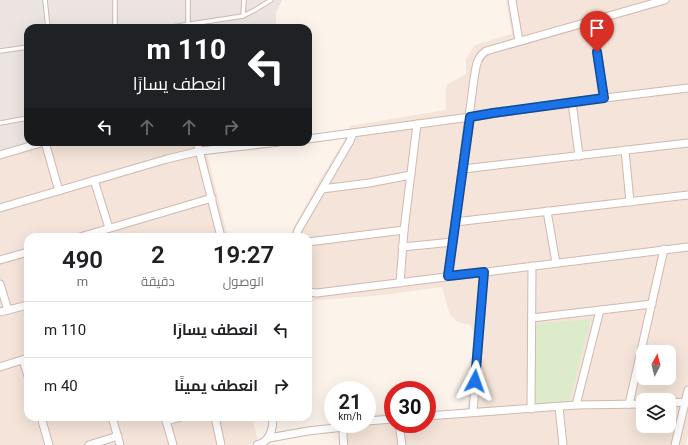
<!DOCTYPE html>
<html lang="ar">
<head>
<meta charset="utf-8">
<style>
	:root { --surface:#fff; --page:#f6f6f6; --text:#202124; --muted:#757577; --line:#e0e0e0 }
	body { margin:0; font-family:Roboto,Cairo,sans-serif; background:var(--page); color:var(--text); direction:rtl; height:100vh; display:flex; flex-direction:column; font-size:15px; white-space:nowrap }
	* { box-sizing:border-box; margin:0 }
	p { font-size:13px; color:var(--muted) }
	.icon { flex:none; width:22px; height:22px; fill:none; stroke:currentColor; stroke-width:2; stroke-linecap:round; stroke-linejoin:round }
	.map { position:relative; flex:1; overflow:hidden; direction:ltr }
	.sheet { position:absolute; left:24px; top:233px; width:288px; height:188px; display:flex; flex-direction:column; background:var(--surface); border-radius:12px; box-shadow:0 4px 16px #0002; direction:rtl }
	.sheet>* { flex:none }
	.guide { position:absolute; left:24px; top:24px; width:288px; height:122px; border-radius:12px; box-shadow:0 4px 16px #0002; direction:rtl; background:#202124; color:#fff; overflow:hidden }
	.needle { width:26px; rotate:7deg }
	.fabs { position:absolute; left:636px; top:345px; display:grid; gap:8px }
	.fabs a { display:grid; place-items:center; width:40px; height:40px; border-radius:8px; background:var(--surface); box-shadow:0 4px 16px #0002; font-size:20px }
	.speed { position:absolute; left:324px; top:381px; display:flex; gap:8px; font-size:20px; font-weight:700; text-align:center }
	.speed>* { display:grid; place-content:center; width:52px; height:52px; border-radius:50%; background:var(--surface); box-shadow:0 4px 16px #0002; line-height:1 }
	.speed small { font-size:10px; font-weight:400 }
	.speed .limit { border:6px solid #d22; background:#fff; color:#111 }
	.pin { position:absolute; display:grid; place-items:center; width:34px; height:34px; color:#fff; margin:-41px -17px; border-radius:50% 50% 50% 0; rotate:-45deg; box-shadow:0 0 4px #0007 }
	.pin .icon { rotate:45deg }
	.me { position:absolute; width:44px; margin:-22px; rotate:4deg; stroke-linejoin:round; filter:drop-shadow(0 0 3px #0008) }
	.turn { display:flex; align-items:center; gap:14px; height:84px; padding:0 20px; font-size:18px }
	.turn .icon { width:52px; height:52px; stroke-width:2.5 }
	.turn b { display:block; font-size:28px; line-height:34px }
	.lanes { display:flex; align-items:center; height:38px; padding:0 20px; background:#0003; justify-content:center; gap:20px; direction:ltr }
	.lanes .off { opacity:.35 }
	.eta { display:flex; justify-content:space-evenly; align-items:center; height:68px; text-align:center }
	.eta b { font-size:24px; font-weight:600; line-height:28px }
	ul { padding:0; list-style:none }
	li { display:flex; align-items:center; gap:12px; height:56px; padding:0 20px; border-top:1px solid var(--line) }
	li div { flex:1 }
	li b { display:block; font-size:15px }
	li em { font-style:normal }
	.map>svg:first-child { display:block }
	.residential { fill:#f4e4d9; fill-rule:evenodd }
	.industrial { fill:#ece4e0 }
	.green { fill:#dcebc9 }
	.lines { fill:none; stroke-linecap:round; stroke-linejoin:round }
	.service-casing { stroke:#cfb9b0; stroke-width:5.5 }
	.minor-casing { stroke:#cfb9b0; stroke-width:9 }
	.service { stroke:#fff; stroke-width:3.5 }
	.minor { stroke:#fff; stroke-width:7 }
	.route-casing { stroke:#114b97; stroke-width:10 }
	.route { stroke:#1a73e8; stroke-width:7 }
</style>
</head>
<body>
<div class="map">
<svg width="688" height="445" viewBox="0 0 688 445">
	<rect width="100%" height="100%" fill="#fcf3eb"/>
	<g class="residential">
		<path d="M0,0H282L276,12V28H28V142H204L228,237H28V417H252L258,441L247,445H0Z"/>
		<path d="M506,0H688V435L686,445H340V428L342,424H367V415L393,413V424H427V412L467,409L474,337L471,325L458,322L450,315L442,287L383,295L308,301V237H290L296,223L322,176L344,141L350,126L446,110V85L466,74V59L475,45L512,34ZM643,352H669V378H643ZM643,400H669V426H643Z"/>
	</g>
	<path class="industrial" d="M0,0H282L276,12V28H28V142H36L0,152Z"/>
	<path class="green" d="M591,319L569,403L535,404V324Z"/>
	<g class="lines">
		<g class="service-casing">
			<g id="service">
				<path d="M45,0L48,28"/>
				<path d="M188,0V24"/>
				<path d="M243,16L244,0"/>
				<path d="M115,28V0"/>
				<path d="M165,28L243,16L255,10L271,0"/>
				<path d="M0,51L28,47"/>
				<path d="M0,123L28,118"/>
			</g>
		</g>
		<g class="minor-casing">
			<g id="minor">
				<path d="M512,0L519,41"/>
				<path d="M593,21L604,98"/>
				<path d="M572,102L579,156"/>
				<path d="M308,139L470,117L572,102L688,88"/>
				<path d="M45,142L59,191"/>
				<path d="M197,142L221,237"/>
				<path d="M625,150L630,202"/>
				<path d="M0,155L44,142"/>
				<path d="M463,169L688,143"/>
				<path d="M94,180L109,228"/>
				<path d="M322,189L369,183L411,175"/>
				<path d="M0,208L167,159L200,151L279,142"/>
				<path d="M547,211L556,263"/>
				<path d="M455,222L688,195"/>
				<path d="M80,237L212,198"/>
				<path d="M296,237L298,230L350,141L353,133"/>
				<path d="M308,242L404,230"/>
				<path d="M402,247L453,242"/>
				<path d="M0,260L28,252"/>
				<path d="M448,276L474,79C476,67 476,58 486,51L665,0"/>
				<path d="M400,283L404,230L417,124"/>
				<path d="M0,284L8,310"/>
				<path d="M308,292L317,293L688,247"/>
				<path d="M0,312L28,305"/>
				<path d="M532,318L652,304"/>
				<path d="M23,360L28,376"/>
				<path d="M0,367L28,358"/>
				<path d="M669,403L685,402"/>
				<path d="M629,404L664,249"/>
				<path d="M576,405L600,310"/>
				<path d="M559,407L563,445"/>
				<path d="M531,409L532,266"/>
				<path d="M473,412L484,272"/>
				<path d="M427,416L576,405L643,404"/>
				<path d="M41,417L49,445"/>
				<path d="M112,417L120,445"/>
				<path d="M165,417L173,445"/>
				<path d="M215,417L221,445"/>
				<path d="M166,421L181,417"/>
				<path d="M367,421L393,419"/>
				<path d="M399,424L402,445"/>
				<path d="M269,438L308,431L344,427"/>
				<path d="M89,445L118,436"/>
				<path d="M257,445C270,442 273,429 273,417"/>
				<path d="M344,445C343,437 341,430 348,424"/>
				<path d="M675,445L688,390"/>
			</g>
		</g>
		<use href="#service" class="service"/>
		<use href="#minor" class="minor"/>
	</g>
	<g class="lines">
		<g class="route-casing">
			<path id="route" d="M475,381L484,272L448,276L470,117L493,113L604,98L597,52"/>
		</g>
		<use href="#route" class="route"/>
	</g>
</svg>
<div class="fabs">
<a><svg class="needle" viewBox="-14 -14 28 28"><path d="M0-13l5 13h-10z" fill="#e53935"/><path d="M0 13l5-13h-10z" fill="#757577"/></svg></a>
<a><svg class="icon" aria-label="layers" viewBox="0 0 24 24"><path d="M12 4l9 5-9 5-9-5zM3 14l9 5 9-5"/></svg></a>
</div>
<div class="speed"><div>21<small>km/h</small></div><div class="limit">30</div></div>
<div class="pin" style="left:597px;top:52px;background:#d93025"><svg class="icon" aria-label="arrive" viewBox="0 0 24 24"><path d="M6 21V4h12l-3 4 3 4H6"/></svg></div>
<svg class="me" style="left:475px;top:381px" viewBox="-20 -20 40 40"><path d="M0-17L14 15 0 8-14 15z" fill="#1a73e8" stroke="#fff" stroke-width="4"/></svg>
<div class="guide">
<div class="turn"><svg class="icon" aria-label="left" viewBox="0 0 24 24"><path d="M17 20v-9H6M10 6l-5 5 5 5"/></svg><div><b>110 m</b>انعطف يسارًا</div></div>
<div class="lanes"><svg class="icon" aria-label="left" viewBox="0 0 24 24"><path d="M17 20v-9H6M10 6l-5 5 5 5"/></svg><svg class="icon off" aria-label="ahead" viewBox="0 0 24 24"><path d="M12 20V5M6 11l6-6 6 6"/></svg><svg class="icon off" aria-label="ahead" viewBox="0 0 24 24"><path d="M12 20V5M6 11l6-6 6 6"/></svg><svg class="icon off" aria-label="right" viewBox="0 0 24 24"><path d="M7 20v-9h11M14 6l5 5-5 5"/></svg></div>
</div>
<section class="sheet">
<div class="eta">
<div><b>19:27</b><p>الوصول</p></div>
<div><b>2</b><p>دقيقة</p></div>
<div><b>490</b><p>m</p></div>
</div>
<ul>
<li><svg class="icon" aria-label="left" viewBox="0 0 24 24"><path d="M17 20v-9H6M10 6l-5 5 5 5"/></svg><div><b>انعطف يسارًا</b></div><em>110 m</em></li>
<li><svg class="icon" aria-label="right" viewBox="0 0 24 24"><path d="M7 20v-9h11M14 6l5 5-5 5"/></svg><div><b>انعطف يمينًا</b></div><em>40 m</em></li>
</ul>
</section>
</div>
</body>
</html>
